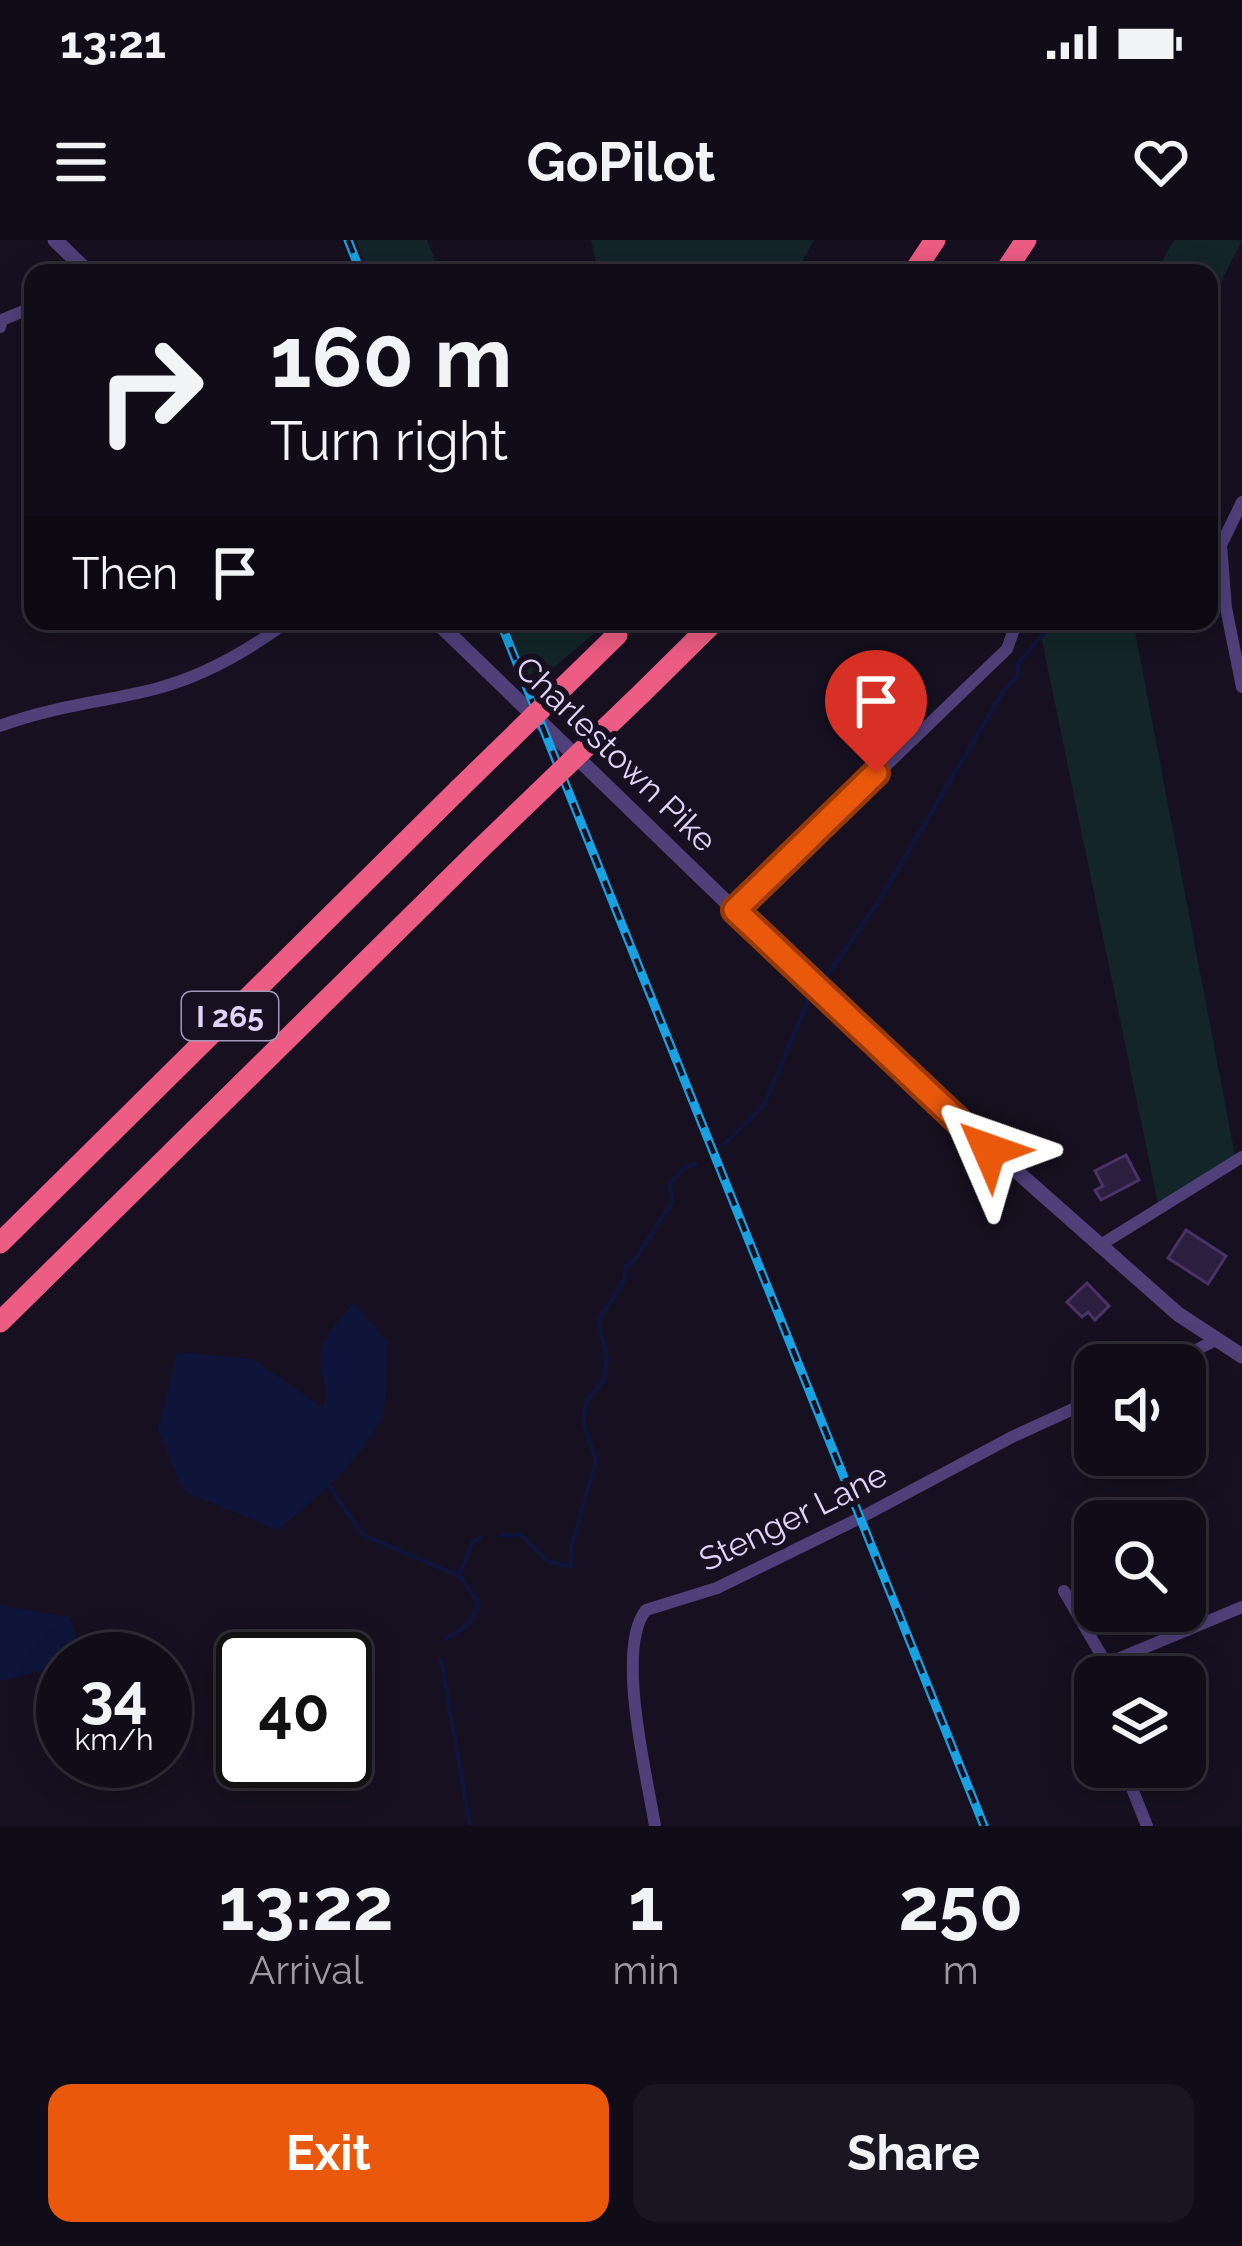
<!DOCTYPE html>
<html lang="en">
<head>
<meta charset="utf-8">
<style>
	:root { --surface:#100c18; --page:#191521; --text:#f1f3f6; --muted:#9c9ba2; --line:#302c37; --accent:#ea580c }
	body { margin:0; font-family:Raleway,sans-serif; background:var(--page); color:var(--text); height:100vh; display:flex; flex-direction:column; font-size:45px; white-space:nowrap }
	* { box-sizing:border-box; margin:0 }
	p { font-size:39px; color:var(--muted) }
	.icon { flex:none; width:66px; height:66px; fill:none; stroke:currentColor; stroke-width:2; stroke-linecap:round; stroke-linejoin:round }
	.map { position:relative; height:1586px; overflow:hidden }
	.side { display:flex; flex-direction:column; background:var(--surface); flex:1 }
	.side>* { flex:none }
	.top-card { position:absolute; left:24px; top:24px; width:1194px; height:366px; border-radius:24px; box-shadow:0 6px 30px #0003,0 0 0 3px var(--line); background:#100c18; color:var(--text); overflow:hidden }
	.controls { position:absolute; left:1074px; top:1104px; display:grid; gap:24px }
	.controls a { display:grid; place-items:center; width:132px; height:132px; border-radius:24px; background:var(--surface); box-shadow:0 6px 30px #0003,0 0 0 3px var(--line); font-size:60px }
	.speed { position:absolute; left:36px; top:1392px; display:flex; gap:24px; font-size:60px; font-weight:700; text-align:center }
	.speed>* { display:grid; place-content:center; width:156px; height:156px; border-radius:50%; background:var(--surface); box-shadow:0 6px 30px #0003,0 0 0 3px var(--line); line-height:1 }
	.speed small { font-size:30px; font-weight:400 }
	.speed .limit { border:6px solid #111; border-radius:18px; background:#fff; color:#111 }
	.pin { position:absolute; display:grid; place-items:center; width:102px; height:102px; color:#fff; margin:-123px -51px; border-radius:50% 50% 50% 0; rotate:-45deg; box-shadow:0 0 12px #0007 }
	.pin .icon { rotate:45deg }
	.me { position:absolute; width:132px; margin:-66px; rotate:313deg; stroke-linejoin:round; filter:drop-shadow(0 0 9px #0008) }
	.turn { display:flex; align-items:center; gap:42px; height:252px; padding:0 48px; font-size:54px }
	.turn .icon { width:156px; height:156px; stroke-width:2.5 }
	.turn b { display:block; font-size:84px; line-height:102px }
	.then { display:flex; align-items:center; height:114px; padding:0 48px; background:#0003; gap:24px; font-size:45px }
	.eta { display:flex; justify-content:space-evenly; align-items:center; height:204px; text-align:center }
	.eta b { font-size:72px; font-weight:700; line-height:84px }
	.action { display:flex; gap:24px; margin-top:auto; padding:24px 48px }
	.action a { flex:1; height:138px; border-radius:24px; background:var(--accent); color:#fff; font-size:48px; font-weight:700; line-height:138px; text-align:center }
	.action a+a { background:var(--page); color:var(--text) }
	.status { display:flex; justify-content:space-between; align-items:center; height:84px; padding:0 60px; background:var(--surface); direction:ltr }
	.status svg { height:33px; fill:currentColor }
	header { display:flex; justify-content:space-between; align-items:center; height:156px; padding:0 48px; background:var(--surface); font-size:54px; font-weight:700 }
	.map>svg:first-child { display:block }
	.green { fill:#132529 }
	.water { fill:#0f153a }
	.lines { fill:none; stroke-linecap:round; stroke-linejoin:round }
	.stream { stroke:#0f153a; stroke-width:4.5 }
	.building { fill:#2c1e3f; stroke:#493268; stroke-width:3 }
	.minor { stroke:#4f407a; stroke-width:12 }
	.tertiary { stroke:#4f407a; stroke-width:15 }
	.motorway { stroke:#ed5c82; stroke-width:21 }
	.rail-casing { stroke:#19a1e1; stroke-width:9 }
	.rail { stroke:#161020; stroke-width:4.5; stroke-dasharray:14; stroke-linecap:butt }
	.motorway-bridge { stroke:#ed5c82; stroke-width:21 }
	.route-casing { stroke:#983908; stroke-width:30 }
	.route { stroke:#ea580c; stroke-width:21 }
	.labels { text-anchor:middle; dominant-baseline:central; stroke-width:12; stroke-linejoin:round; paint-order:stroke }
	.shield { fill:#161020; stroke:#a399b9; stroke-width:3 }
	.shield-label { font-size:30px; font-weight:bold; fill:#e0d4fa }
	.street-label { font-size:33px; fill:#e0d4fa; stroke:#161020 }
</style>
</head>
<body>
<div class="status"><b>13:21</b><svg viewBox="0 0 49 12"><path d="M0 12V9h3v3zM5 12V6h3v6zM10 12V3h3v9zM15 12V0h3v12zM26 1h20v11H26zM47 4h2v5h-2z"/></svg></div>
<header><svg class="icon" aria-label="menu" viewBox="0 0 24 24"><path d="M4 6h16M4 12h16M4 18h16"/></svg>GoPilot<svg class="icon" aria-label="heart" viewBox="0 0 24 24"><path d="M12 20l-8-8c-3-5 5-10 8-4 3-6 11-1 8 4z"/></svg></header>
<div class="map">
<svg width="1242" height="1586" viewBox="0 0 1242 1586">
	<rect width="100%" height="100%" fill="#161020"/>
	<g class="green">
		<path d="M356,0H427L440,33H369Z"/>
		<path d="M591,0H814L796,33H598Z"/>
		<path d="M1174,0H1242L1209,66V33H1155Z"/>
		<path d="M506,381H603L605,384L531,447Z"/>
		<path d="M1038,381H1133L1236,921L1159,969Z"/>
	</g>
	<g class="water">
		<path d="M354,1063L387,1101C385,1124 389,1158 381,1178C363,1220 312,1262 277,1290L183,1251L158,1189L177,1112L253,1119L323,1168C329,1149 321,1139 321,1121C320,1096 339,1080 354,1063Z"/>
		<path d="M0,1365L69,1377L77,1397L69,1419H63V1425L0,1441Z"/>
	</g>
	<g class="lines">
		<g class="stream">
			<path d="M826,737L877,664L1004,450L1018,436V423L1055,381"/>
			<path d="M723,905L764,865L811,754"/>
			<path d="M328,1245L363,1295L459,1336"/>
			<path d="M500,1295H521L549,1322L571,1326V1307L596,1220L583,1182L586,1162L603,1141L607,1118L598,1081L625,1039L626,1026L636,1018L672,962L670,944L682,929L696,924"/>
			<path d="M446,1399L469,1384L479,1363L459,1336L473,1301L480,1298"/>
			<path d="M441,1420L470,1586"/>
		</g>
	</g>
	<g class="building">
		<path d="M1126,915L1139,940L1101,960L1095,950L1103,946L1095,931Z"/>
		<path d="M1186,990L1226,1016L1208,1044L1168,1018Z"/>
		<path d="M1087,1043L1109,1066L1095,1080L1088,1072L1082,1077L1067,1062Z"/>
	</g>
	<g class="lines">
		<g class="minor">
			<path d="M0,87L2,80L33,67"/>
			<path d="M1242,262L1221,305L1226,368L1242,447"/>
			<path d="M0,486C50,467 103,462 155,449C205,436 248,411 288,381"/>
			<path d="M735,671L1007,409L1017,381"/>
			<path d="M1102,1004L1242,917"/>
			<path d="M1166,1125L1214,1101"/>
			<path d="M1064,1351L1114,1437"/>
			<path d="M1108,1423L1242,1367"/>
			<path d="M1131,1527L1133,1551L1147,1586"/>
			<path d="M655,1586C647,1536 615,1408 646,1370L717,1348L860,1278L1012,1197L1095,1159"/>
		</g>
		<g class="tertiary">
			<path d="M55,0L89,33"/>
			<path d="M436,381L874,805L1178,1074L1242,1116"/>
		</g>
		<g class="motorway">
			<path d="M913,33L935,0"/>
			<path d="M1004,33L1026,0"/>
			<path d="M642,453L715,381"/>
			<path d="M0,1003L459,549"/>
			<path d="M0,1082L480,609"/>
		</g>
		<g class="rail-casing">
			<g id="rail">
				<path d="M348,0L361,33"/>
				<path d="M500,381L984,1586"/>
			</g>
		</g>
		<use href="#rail" class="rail"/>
		<g class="motorway-bridge">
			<path d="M459,549L617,395"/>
			<path d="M480,609L642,453"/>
		</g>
	</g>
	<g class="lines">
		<g class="route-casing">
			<path id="route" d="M876,533L735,670L989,910"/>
		</g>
		<use href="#route" class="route"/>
	</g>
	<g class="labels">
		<rect class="shield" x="182" y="752" width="96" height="48" rx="9"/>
		<g class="shield-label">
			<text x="230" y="776">I 265</text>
		</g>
		<g class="street-label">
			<text transform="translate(616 514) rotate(44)">Charlestown Pike</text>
			<text transform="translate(793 1277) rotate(-26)">Stenger Lane</text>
		</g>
	</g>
</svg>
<div class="controls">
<a><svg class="icon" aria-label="sound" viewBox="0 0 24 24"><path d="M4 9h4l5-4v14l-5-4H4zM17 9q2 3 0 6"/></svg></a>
<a><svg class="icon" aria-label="search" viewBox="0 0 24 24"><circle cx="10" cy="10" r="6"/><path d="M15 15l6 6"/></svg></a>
<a><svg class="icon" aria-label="layers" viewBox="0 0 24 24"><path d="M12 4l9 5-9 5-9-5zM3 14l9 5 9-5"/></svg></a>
</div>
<div class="speed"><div>34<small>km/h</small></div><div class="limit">40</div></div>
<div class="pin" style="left:876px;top:533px;background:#d93025"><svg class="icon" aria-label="arrive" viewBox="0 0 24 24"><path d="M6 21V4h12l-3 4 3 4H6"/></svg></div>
<svg class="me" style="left:989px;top:910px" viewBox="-20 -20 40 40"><path d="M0-17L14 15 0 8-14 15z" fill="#ea580c" stroke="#fff" stroke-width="4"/></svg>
<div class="top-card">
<div class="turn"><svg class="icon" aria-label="right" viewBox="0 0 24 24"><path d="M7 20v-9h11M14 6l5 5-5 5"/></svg><div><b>160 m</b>Turn right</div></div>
<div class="then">Then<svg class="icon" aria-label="arrive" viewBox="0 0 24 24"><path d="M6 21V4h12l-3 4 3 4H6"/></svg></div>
</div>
</div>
<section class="side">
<div class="eta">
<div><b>13:22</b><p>Arrival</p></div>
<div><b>1</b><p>min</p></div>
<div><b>250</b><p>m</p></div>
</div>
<div class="action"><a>Exit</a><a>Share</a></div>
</section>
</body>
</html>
